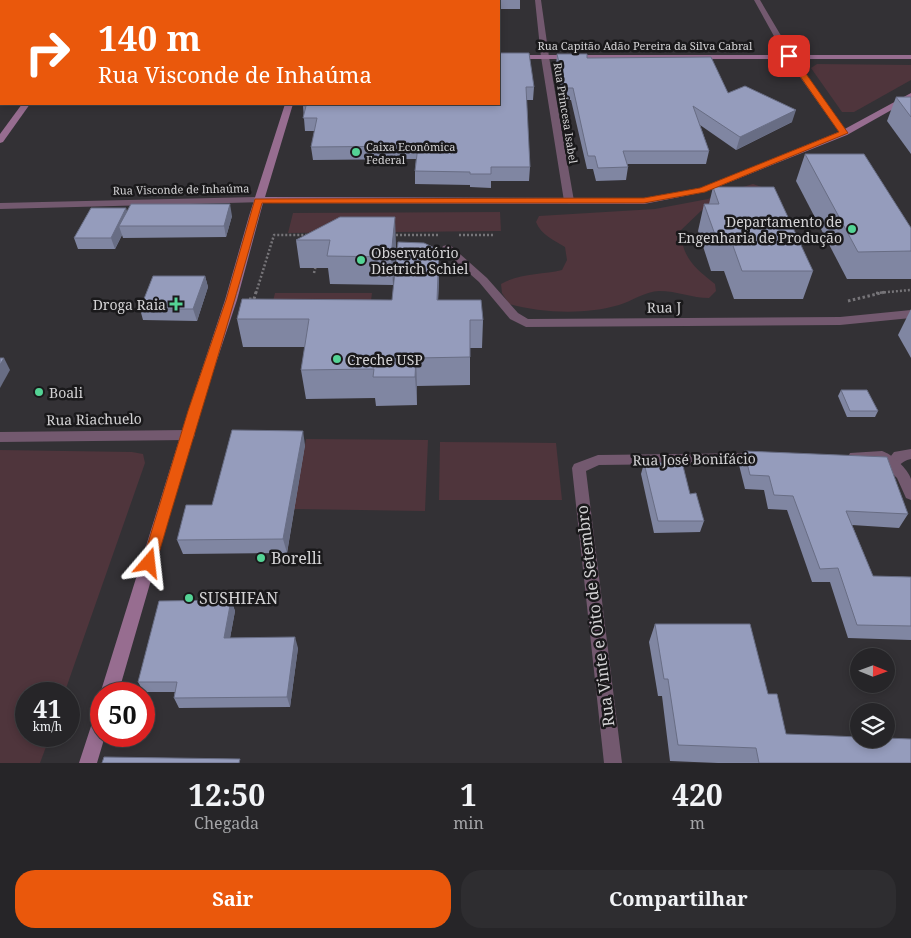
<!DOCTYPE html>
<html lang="pt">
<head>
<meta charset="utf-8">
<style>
	:root { --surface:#262528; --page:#2e2d30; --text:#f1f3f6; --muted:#a4a5a8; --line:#424245; --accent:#ea580c }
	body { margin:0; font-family:"Noto Serif",serif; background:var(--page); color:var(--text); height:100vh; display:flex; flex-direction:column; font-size:19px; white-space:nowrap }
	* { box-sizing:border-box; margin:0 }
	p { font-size:16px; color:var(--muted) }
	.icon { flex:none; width:28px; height:28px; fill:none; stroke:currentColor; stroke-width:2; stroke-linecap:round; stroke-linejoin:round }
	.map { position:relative; height:763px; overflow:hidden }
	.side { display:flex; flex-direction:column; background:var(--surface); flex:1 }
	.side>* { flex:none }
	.banner { position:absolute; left:0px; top:0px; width:500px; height:105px; box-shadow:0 2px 8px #0003,0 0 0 1px var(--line); background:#ea580c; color:#fff; overflow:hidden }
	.needle { width:32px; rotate:91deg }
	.controls { position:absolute; left:850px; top:648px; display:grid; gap:10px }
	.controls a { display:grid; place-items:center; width:45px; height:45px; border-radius:50%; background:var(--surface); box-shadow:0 2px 8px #0003,0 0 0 1px var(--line); font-size:25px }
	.speed { position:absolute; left:15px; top:682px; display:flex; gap:10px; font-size:25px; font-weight:700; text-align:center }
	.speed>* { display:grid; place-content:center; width:65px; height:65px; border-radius:50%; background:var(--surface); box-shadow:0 2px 8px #0003,0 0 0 1px var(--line); line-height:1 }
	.speed small { font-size:12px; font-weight:400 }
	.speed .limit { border:8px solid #d22; background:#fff; color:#111 }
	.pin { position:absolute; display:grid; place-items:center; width:42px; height:42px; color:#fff; margin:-21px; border-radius:10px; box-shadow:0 2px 8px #0006 }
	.me { position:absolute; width:55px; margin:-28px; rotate:17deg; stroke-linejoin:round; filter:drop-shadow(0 0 4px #0008) }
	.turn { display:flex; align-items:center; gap:18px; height:105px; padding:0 15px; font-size:22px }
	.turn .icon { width:65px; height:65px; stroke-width:2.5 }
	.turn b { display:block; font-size:35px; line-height:42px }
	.eta { display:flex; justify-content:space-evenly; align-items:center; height:85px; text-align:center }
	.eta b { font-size:30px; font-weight:700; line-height:35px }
	.action { display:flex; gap:10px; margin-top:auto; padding:10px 15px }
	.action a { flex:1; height:58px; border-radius:20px; background:var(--accent); color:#fff; font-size:20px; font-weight:700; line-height:58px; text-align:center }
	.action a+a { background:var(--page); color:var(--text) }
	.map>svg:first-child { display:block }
	.green { fill:#4f353c }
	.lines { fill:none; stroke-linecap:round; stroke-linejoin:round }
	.path-far1 { stroke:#767478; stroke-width:2.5; stroke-dasharray:2 2; stroke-linecap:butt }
	.path { stroke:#767478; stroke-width:3; stroke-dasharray:2.5 2.5; stroke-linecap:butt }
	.service { fill:#73596f; fill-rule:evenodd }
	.minor { fill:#73596f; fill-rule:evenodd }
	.tertiary { fill:#73596f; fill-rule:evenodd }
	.secondary { fill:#976d90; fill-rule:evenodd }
	.wall { fill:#8086a2 }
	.shaded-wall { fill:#686d84 }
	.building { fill:#959cbc; stroke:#686d84 }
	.route { fill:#ea580c; stroke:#983908 }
	.poi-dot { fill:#54d395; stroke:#1a191b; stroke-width:2 }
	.labels { text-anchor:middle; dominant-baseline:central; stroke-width:5; stroke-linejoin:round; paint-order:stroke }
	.far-street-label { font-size:11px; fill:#d3d2d4; stroke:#1a191b }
	.far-poi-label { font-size:11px; fill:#d3d2d4; stroke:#1a191b; text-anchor:start }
	.poi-label { font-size:14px; fill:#d3d2d4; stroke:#1a191b; text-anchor:start }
	.street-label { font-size:14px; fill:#d3d2d4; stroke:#1a191b }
	.near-poi-label { font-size:16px; fill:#d3d2d4; stroke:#1a191b; text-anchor:start }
	.near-street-label { font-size:16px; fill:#d3d2d4; stroke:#1a191b }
</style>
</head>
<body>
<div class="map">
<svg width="911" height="763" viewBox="0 0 911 763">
	<rect width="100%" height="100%" fill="#333135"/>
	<g class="green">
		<path d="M817,64L911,65V80L854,112H842L811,68Z"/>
		<path d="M753,184L765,188L755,208L702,210L680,231C684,260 694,267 715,284L716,291L709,298C692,298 677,291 659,291C646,291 632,301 619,305C585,315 542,313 509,304L502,293L501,284C519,273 542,275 562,270L567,260L565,247C554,240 541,235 536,222L539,216L655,209L708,199L722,193Z"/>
		<path d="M500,212L501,231L288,233L293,213Z"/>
		<path d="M275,293H372L370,309H271Z"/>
		<path d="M306,439L428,440L425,511L294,509Z"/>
		<path d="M440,442L556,443L562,500H439Z"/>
		<path d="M0,450L132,452L143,454L145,463L64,694H26V736H50L40,763H0Z"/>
	</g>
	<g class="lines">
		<g class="path-far1">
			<path d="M392,235H438"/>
			<path d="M459,235H494"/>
			<path d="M314,273L316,265"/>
			<path d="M256,293L274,235H308"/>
			<path d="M876,293L911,290"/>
		</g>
		<g class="path">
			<path d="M249,299H254L256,292"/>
			<path d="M848,301L885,292"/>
		</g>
		<g class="service">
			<path d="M447,245L451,246L487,278L518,313L528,319L840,317L911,310V318L840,325L526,327L510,319L479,282L443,250L442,248L443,246Z"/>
			<path d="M911,449V459C898,461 898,473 886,469L884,465L894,452Z"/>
		</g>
		<g class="minor">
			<path d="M535,0H541L549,57L574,201L569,204L564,201L541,57Z"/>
			<path d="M754,0H760L793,56L848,133L847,135H841L785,56Z"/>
			<rect x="0" y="59" width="1" height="4"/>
			<path d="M188,430L193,431L195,435L193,439L188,440L0,442V432Z"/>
			<path d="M882,451C892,454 908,469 911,479C911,485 911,493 911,500L906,498L897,478L879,461H850L848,457L850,453Z"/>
			<path d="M758,453L763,454L765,458L763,462L758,463L599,465L586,471L622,763H604L572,468L574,464L598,455Z"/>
		</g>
		<path class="tertiary" d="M259,197L262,198V202L0,209V203Z"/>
		<g class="secondary">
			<rect x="318" y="0" width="6" height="1"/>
			<rect x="499" y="55" width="412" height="4"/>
			<path d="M911,93V99L847,135L705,192L644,204L263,203L237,300L200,411L118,694H101V696L100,694L188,411L225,300L249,216L285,104H293L265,197L644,198L700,188L841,131Z"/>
			<path d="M22,104H30L3,142L0,143V134Z"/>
			<path d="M101,711V736H105L97,763H79L95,714Z"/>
		</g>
	</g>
	<g class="wall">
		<path d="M391,0H520V9H499V1H390Z"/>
		<path d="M499,53L534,87L533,100H526L530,167L529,181H491V188L470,187V185L415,184V171L416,159L313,160L311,147L315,131H305L303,106Z"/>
		<path d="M557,54L587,58L728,93L792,122L736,150L700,125L709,151L706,164H627L628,167L626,180L596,181L593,169H587L571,100H564L556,66Z"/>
		<rect x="0" y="71" width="1" height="29"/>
		<path d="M896,97H911V154L887,121Z"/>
		<path d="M805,154L911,228V279H847L796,181Z"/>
		<path d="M713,187L813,271L803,299H734L724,271H711L698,231L704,204H709Z"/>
		<path d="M127,211L232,216L226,237L123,238L122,235L115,249H78L74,238Z"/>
		<path d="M340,217L396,245L393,285L330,284L328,268H300L296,240Z"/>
		<path d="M439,250V278L438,300L483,320L482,348H470V385L417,386V405L376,406L375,398L306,399L301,370L305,347H243L237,319L392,300Z"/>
		<path d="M205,276L208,287L197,321L143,320L140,309Z"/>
		<path d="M911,309V358L898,335Z"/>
		<path d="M841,390L878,411L875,417H847L838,396Z"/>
		<path d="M305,445L287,553L183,554L177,540L212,505Z"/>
		<path d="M744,451L908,514L899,528L852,525L873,576L911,577V640L848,638L830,582H812L787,510L768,509L764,490L745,489L739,465Z"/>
		<path d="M644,463L690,494L704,521L700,532L654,533L641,474Z"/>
		<path d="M231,600L235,611L230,638L298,648L290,707L179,708L174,698L175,692H144L138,682Z"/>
		<path d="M655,624L768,694L786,734L911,763H718L670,761L662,696H658L649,642Z"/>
	</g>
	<g class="shaded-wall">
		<path d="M796,110L792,122L736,150L740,137Z"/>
		<path d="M230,204L232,216L226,237L224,226Z"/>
		<path d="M126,208L130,219L119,226L122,235L115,249L111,238Z"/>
		<path d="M395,217L396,245L393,285L391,257Z"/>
		<path d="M439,250V278L437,328V300Z"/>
		<path d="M205,276L208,287L197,321L193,309Z"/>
		<path d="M4,358L10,370L0,388V365Z"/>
		<path d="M416,358L417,386V405L415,377Z"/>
		<path d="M303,431L305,445L287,553L283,539Z"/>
		<path d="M231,600L235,611L228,649L224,638Z"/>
		<path d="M295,637L298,648L290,707L287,697Z"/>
	</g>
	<g class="building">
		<path d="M391,0H478L479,1H390Z"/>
		<path d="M499,53H529L534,87H526L530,167H491V174H470V172L415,171L418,146L311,147L317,118H303L306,106H303V104H499Z"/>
		<path d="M557,54H587V58L711,57L728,93L745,86L796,110L740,137L693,106L709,151H623L628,167L598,168L595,156H588L573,88H565Z"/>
		<rect x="0" y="71" width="1" height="19"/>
		<path d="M896,97H911V117Z"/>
		<path d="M805,154H864L911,228V251L858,252Z"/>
		<path d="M713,187H774L813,271H742L732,243H718L704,204H719Z"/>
		<path d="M131,204H230L224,226H119Z"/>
		<path d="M91,208H126L111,238H74Z"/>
		<path d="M340,217H395L391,257L327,256L330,240H296Z"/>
		<path d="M398,242L424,243L439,250L437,300H481L483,320H470V357L416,358L415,377H373L374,369L301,370L309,319H237L242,299L392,300Z"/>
		<path d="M153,276H205L193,309H140Z"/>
		<path d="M0,358H4L0,365Z"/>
		<path d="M841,390H867L878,411H850Z"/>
		<path d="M232,430L303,431L283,539L177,540L186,505H212Z"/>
		<path d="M744,451L887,457L908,514L846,511L873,576L911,577V626L857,625L838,568L820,569L793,496L774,495L769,476L750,475Z"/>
		<path d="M682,462L690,494L696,493L704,521H658L644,463Z"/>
		<path d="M231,600L224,638L295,637L287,697L174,698L177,682H138L159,601Z"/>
		<path d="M655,624H750L768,694H777L786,734L859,737V739H886V738L911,739V763H759L756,748L678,745L668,679H664Z"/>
		<path d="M104,757L240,759L239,763H102Z"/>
	</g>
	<path class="route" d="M787,54H792L848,133L705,192L644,203H262C229,324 191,443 156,563L154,567L149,569L144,567L142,563L188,411L226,300L255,199L644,198L700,188L839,132L786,56Z"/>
	<g class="poi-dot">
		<circle cx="356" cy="152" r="5"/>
		<circle cx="852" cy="229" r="5"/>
		<circle cx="361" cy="260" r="5"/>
		<path d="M173.5 296.5h5v5h5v5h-5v5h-5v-5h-5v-5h5z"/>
		<circle cx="337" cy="359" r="5"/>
		<circle cx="39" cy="392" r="5"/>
		<circle cx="261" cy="558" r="5"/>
		<circle cx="189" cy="598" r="5"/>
	</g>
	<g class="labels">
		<g class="far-street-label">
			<text x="645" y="45">Rua Capitão Adão Pereira da Silva Cabral</text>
			<text transform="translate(566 113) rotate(81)">Rua Princesa Isabel</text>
			<text transform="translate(181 189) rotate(-1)">Rua Visconde de Inhaúma</text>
		</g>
		<g class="far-poi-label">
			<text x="366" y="146">Caixa Econômica<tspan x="366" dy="13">Federal</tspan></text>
		</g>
		<g class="poi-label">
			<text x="842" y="221" text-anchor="end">Departamento de<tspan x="842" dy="16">Engenharia de Produção</tspan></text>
			<text x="371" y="252">Observatório<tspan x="371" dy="16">Dietrich Schiel</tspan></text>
			<text x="166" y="304" text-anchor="end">Droga Raia</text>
			<text x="347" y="359">Creche USP</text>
			<text x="49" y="392">Boali</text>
		</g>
		<g class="street-label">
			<text transform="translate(664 307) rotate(-1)">Rua J</text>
			<text transform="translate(94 419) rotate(-1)">Rua Riachuelo</text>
			<text transform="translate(694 459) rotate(-1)">Rua José Bonifácio</text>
		</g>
		<g class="near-poi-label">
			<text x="271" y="558">Borelli</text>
			<text x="199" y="598">SUSHIFAN</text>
		</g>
		<g class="near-street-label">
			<text transform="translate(595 616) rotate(-97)">Rua Vinte e Oito de Setembro</text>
		</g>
	</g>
</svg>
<div class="controls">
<a><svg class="needle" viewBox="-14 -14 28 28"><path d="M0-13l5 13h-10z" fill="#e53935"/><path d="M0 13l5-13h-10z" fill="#a4a5a8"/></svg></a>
<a><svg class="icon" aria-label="layers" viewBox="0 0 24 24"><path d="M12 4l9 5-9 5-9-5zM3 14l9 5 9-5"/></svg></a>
</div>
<div class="speed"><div>41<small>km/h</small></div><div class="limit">50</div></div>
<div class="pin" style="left:789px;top:56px;background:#d93025"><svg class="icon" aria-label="arrive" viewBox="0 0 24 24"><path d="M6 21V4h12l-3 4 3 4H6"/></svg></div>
<svg class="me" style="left:149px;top:563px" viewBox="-20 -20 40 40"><path d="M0-17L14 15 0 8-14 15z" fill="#ea580c" stroke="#fff" stroke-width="4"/></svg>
<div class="banner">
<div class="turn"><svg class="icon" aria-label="right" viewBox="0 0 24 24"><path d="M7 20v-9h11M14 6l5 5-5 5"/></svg><div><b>140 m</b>Rua Visconde de Inhaúma</div></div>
</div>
</div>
<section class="side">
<div class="eta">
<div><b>12:50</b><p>Chegada</p></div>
<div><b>1</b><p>min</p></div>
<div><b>420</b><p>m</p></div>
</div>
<div class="action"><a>Sair</a><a>Compartilhar</a></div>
</section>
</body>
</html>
